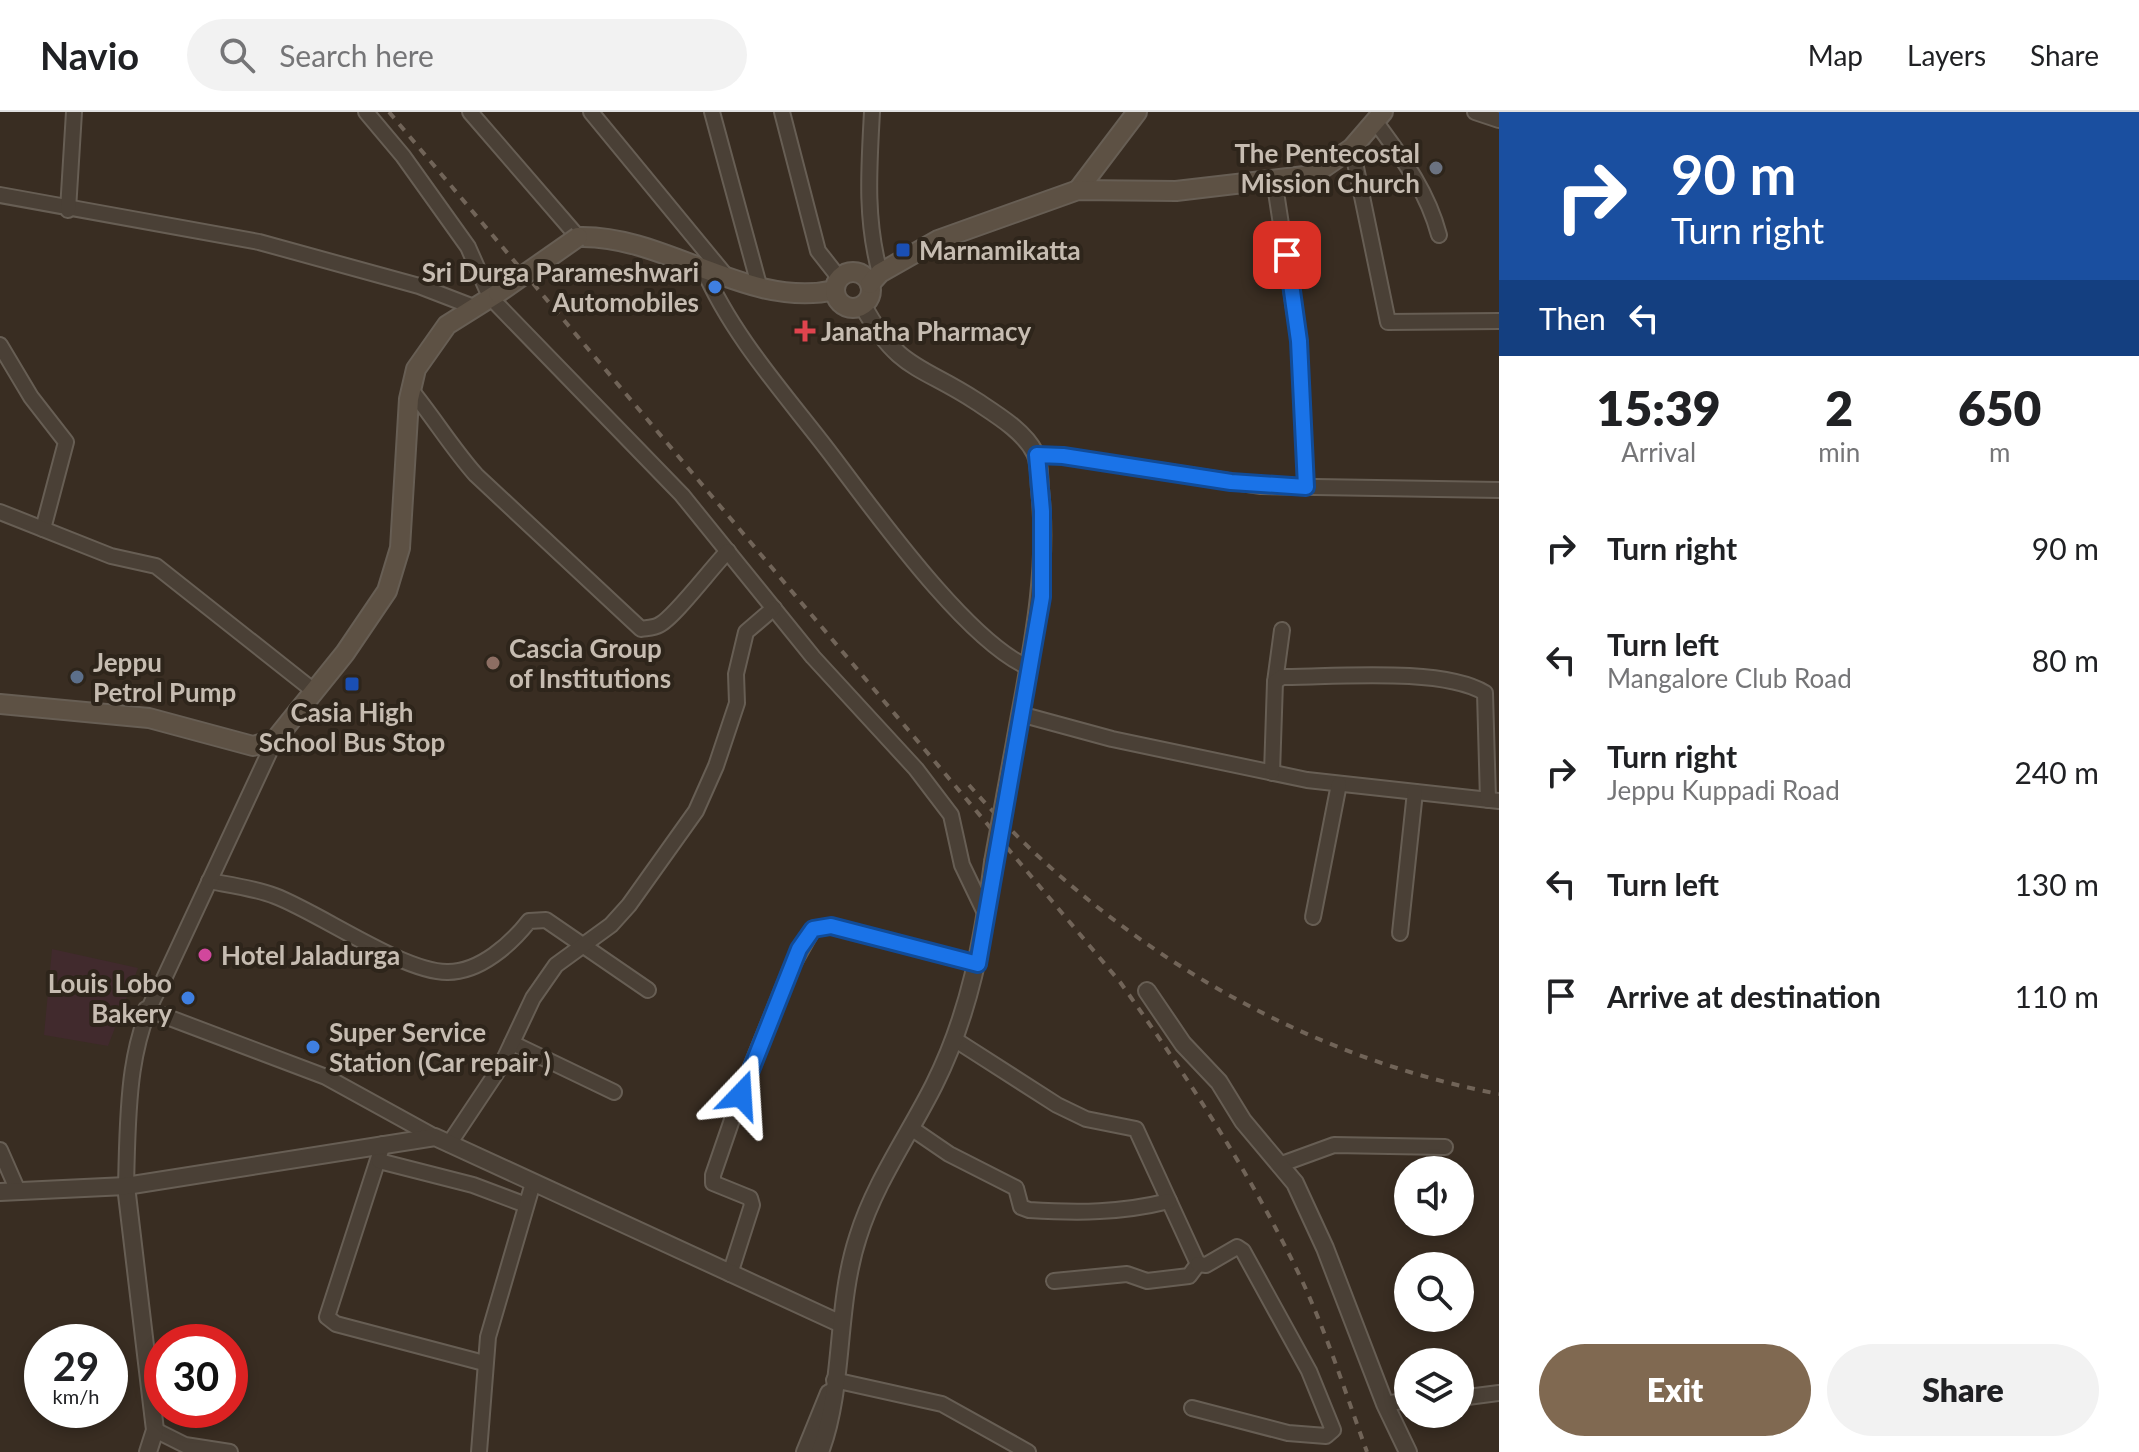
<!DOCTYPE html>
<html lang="en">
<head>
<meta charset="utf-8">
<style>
	:root { --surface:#fff; --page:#f2f2f2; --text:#202124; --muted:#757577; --line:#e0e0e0; --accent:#806951 }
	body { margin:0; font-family:Lato,sans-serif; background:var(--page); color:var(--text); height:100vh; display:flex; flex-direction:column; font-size:30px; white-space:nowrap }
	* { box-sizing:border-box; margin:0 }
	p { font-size:26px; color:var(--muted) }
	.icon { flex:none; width:44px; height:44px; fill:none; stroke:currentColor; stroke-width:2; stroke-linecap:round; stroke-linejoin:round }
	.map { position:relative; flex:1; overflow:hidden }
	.panel { display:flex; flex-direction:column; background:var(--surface); width:640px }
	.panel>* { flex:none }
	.banner { background:#1a4fa0; color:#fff; overflow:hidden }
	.tools { position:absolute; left:1394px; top:1044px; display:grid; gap:16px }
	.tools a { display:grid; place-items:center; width:80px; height:80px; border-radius:50%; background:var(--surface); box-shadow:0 4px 12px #0003; font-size:40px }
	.speed { position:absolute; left:24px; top:1212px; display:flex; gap:16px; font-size:40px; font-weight:700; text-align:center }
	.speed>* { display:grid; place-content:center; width:104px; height:104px; border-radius:50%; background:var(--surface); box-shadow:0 4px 12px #0003; line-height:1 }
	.speed small { font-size:20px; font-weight:400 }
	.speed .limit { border:12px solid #d22; background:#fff; color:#111 }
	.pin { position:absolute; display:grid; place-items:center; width:68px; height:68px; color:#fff; margin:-34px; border-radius:16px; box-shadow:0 4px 12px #0006 }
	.me { position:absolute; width:88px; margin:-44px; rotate:20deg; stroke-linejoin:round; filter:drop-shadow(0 0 6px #0008) }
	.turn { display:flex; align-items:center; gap:28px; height:168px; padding:0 40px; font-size:36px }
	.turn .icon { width:104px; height:104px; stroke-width:2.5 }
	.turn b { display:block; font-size:56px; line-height:68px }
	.then { display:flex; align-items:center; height:76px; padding:0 40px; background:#0003; gap:16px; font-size:30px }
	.eta { display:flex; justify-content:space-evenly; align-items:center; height:136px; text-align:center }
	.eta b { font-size:48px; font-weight:800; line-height:56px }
	.button { display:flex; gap:16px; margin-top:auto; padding:16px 40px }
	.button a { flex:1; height:92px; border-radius:48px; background:var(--accent); color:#fff; font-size:32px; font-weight:800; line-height:92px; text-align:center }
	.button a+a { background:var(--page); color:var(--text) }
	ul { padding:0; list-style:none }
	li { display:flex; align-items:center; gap:24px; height:112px; padding:0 40px }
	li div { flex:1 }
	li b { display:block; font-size:30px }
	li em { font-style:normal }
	header { display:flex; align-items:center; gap:48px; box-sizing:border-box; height:112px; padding:0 40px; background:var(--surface); border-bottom:2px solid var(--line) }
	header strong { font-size:38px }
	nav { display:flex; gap:44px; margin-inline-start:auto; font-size:28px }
	.search { width:560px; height:72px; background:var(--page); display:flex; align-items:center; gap:20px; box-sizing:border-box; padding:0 28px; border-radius:44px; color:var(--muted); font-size:30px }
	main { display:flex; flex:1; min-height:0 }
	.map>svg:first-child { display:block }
	.green { fill:#412a2d }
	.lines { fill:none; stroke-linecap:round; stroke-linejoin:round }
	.minor-casing { stroke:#675e54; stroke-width:18 }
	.tertiary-casing { stroke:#675e54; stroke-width:20 }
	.secondary-casing { stroke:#675e54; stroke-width:22 }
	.minor { stroke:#4a4036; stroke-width:14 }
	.tertiary { stroke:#4a4036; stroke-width:16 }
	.secondary { stroke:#5d5144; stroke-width:18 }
	.rail { stroke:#716458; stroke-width:4; stroke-dasharray:8 8; stroke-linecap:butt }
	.tertiary-bridge-casing { stroke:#675e54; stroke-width:20; stroke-linecap:butt }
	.secondary-bridge-casing { stroke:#675e54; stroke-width:22; stroke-linecap:butt }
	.tertiary-bridge { stroke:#4a4036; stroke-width:16 }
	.secondary-bridge { stroke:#5d5144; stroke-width:18 }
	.route-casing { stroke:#114b97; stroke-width:20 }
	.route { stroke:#1a73e8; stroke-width:14 }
	.worship-dot { fill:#6b7280; stroke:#2e251b; stroke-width:3 }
	.transit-dot { fill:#1a4fb4; stroke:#2e251b; stroke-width:3 }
	.shop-dot { fill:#3f7fe0; stroke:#2e251b; stroke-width:3 }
	.health-dot { fill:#e0444e; stroke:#2e251b; stroke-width:3 }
	.education-dot { fill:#8d6e63; stroke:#2e251b; stroke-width:3 }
	.service-dot { fill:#5c6f8a; stroke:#2e251b; stroke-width:3 }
	.hotel-dot { fill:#d1479c; stroke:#2e251b; stroke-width:3 }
	.labels { text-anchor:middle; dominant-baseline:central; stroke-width:8; stroke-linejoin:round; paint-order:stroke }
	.poi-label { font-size:26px; font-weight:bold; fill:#c6bcb1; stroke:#2e251b; text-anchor:start }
</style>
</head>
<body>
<header>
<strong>Navio</strong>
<div class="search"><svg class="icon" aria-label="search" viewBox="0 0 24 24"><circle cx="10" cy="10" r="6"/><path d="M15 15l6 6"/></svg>Search here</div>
<nav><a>Map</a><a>Layers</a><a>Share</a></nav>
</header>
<main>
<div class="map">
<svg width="1499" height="1340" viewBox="0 0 1499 1340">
	<rect width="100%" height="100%" fill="#392d22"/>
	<path class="green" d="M52,837L138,856L108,934L44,923Z"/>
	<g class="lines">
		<g class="minor-casing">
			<g id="minor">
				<path d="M366,0L403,44L468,135L490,185L682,383L813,545L916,657L951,703L962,753L986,803"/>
				<path d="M470,0L578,125"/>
				<path d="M591,0L726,164"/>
				<path d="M712,0L759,173"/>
				<path d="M782,0L818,139L840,167"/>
				<path d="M872,0C869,56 865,107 880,161"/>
				<path d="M1475,0L1499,8"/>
				<path d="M1375,9C1403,47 1427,78 1439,123"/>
				<path d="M1352,36L1388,210L1499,209"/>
				<path d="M1274,67L1299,229L1306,375"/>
				<path d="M0,83L259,130L419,174L471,194"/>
				<path d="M68,98L74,0"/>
				<path d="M703,156C731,222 784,281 827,337C870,393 967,531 1030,556"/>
				<path d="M0,233L31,285L66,330L43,417"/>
				<path d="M411,278C434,306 452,336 476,363L641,517C646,516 654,516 659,513C674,506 712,455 728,439"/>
				<path d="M1037,343L1063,344L1261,374L1499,378"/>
				<path d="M0,400L111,444L156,454L314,579"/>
				<path d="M1275,570L1282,518"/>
				<path d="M1020,602L1112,627L1307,668L1499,689"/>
				<path d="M1272,661L1275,570L1282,565C1333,565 1443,555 1485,581L1488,688"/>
				<path d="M209,769C230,773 254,776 275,784C320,801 404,861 448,860C480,860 511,832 529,809L546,808L648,878"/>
				<path d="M1313,805L1339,672"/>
				<path d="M1400,821L1415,680"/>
				<path d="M146,897L326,965L435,1025"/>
				<path d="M954,927L1057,993L1086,1007L1136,1017L1198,1152"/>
				<path d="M512,931L614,980"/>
				<path d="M911,1016L949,1042L1016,1076L1021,1095L1029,1098C1078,1101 1121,1101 1169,1089"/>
				<path d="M383,1032L327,1205L336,1212L484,1251"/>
				<path d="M449,1032L501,954L533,886L556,853L611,813L629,793L696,699L716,654L737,591L736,562L746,520L774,496"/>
				<path d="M0,1038L18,1079"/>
				<path d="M379,1049L473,1073L526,1093"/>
				<path d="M1279,1053L1334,1033L1445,1035"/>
				<path d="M126,1074C128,1006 126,930 162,871L275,628"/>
				<path d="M730,1162L752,1093L750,1086L713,1071V1063L746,967L791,856L813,817L831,814L978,852"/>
				<path d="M1054,1169L1127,1162L1147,1169L1189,1164L1198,1152"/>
				<path d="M834,1268L942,1292L1028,1340"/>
				<path d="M1460,1286L1499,1281"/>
				<path d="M1385,1292L1408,1288"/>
				<path d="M1192,1296L1288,1321L1326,1324L1333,1318L1309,1259L1243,1139L1237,1135L1206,1153L1198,1152"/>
				<path d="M155,1318L185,1333L230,1340"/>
				<path d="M479,1340L488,1225L533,1071"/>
			</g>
		</g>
		<g class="tertiary-casing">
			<g id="tertiary">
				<path d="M863,194C899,259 921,253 976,289C997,303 1024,319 1035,341C1040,351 1039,366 1040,377C1049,462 1031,541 1016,625"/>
				<path d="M1147,879L1183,932L1219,970L1243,1009L1295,1071L1325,1136L1385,1292L1408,1340"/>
				<path d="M126,1074L155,1318L148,1340"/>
				<path d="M0,1080L126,1074L435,1025L839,1211"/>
				<path d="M805,1340L829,1281"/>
				<path d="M820,1340C845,1274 835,1195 858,1125C875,1070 909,1023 934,973C970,901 983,828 993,750"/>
			</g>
		</g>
		<g class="secondary-casing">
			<g id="secondary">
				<path d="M1078,78L1137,0"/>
				<path d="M578,125C665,122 748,198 835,178"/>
				<circle cx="853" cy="178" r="18"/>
				<path d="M870,172L880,161L938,128L1078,78L1176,79L1313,63L1352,36L1383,0"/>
				<path d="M0,592L149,606L253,634L275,628L345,541L387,479L400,436L409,287L416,257L447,213L498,181"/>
			</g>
		</g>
		<use href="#minor" class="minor"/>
		<use href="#tertiary" class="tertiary"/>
		<use href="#secondary" class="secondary"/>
		<g class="rail">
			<path d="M389,0L1120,870C1184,960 1245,1053 1294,1152C1324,1212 1344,1277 1367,1340"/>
			<path d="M969,673C1106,829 1294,943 1499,982"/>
		</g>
		<g class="tertiary-bridge-casing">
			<path id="tertiary-bridge" d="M993,750L1016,625"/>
		</g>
		<g class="secondary-bridge-casing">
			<path id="secondary-bridge" d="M498,181L578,125"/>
		</g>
		<use href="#tertiary-bridge" class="tertiary-bridge"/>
		<use href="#secondary-bridge" class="secondary-bridge"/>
	</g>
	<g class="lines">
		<g class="route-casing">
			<path id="route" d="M741,983L799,837L813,817L831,814L978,852L1042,485V399L1037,343L1063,344L1231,370L1306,375L1299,229L1287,143"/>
		</g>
		<use href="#route" class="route"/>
	</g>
	<circle class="worship-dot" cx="1436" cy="56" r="8"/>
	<g class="transit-dot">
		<rect x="895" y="130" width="16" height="16" rx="4"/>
		<rect x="344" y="564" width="16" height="16" rx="4"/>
	</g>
	<g class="shop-dot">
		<circle cx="715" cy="175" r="8"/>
		<circle cx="188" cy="886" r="8"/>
		<circle cx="313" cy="935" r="8"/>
	</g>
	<path class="health-dot" d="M801 207h8v8h8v8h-8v8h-8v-8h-8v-8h8z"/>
	<circle class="education-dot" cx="493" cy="551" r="8"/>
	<circle class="service-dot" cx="77" cy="565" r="8"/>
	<circle class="hotel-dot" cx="205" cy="843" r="8"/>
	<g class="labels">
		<g class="poi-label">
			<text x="1420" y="41" text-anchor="end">The Pentecostal<tspan x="1420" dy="30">Mission Church</tspan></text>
			<text x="919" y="138">Marnamikatta</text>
			<text x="699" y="160" text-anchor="end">Sri Durga Parameshwari<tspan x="699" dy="30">Automobiles</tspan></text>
			<text x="821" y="219">Janatha Pharmacy</text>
			<text x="509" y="536">Cascia Group<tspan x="509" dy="30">of Institutions</tspan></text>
			<text x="93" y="550">Jeppu<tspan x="93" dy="30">Petrol Pump</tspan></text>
			<text x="352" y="600" text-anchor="middle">Casia High<tspan x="352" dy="30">School Bus Stop</tspan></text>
			<text x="221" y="843">Hotel Jaladurga</text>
			<text x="172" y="871" text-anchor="end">Louis Lobo<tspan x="172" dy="30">Bakery</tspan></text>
			<text x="329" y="920">Super Service<tspan x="329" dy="30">Station (Car repair )</tspan></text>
		</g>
	</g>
</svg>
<div class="tools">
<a><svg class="icon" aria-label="sound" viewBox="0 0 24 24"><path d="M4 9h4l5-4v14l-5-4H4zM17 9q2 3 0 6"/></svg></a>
<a><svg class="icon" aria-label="search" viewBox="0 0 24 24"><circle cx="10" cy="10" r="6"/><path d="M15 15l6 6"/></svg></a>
<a><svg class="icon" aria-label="layers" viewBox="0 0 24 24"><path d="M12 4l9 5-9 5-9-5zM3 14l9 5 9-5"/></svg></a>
</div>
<div class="speed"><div>29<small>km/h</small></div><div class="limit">30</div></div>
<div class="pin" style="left:1287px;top:143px;background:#d93025"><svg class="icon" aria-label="arrive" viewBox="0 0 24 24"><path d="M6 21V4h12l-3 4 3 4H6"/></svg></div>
<svg class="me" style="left:741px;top:983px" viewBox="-20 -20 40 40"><path d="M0-17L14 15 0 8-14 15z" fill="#1a73e8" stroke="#fff" stroke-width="4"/></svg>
</div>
<section class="panel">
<div class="banner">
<div class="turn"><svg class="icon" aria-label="right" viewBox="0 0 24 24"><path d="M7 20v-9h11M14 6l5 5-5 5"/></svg><div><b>90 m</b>Turn right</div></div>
<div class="then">Then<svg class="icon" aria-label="left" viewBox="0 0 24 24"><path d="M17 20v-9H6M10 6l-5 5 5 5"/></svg></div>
</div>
<div class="eta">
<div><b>15:39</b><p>Arrival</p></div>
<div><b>2</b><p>min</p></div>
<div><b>650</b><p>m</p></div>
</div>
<ul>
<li><svg class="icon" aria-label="right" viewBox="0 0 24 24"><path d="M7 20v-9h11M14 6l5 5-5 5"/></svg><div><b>Turn right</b></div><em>90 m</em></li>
<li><svg class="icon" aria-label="left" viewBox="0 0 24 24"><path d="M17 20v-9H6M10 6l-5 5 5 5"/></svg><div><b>Turn left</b><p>Mangalore Club Road</p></div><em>80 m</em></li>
<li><svg class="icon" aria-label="right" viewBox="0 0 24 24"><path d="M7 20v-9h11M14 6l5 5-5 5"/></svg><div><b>Turn right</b><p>Jeppu Kuppadi Road</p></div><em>240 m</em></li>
<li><svg class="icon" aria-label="left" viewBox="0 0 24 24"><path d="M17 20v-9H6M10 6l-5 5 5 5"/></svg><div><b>Turn left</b></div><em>130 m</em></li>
<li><svg class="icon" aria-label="arrive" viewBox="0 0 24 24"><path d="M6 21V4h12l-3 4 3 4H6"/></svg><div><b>Arrive at destination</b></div><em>110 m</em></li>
</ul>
<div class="button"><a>Exit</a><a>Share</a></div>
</section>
</main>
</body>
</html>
